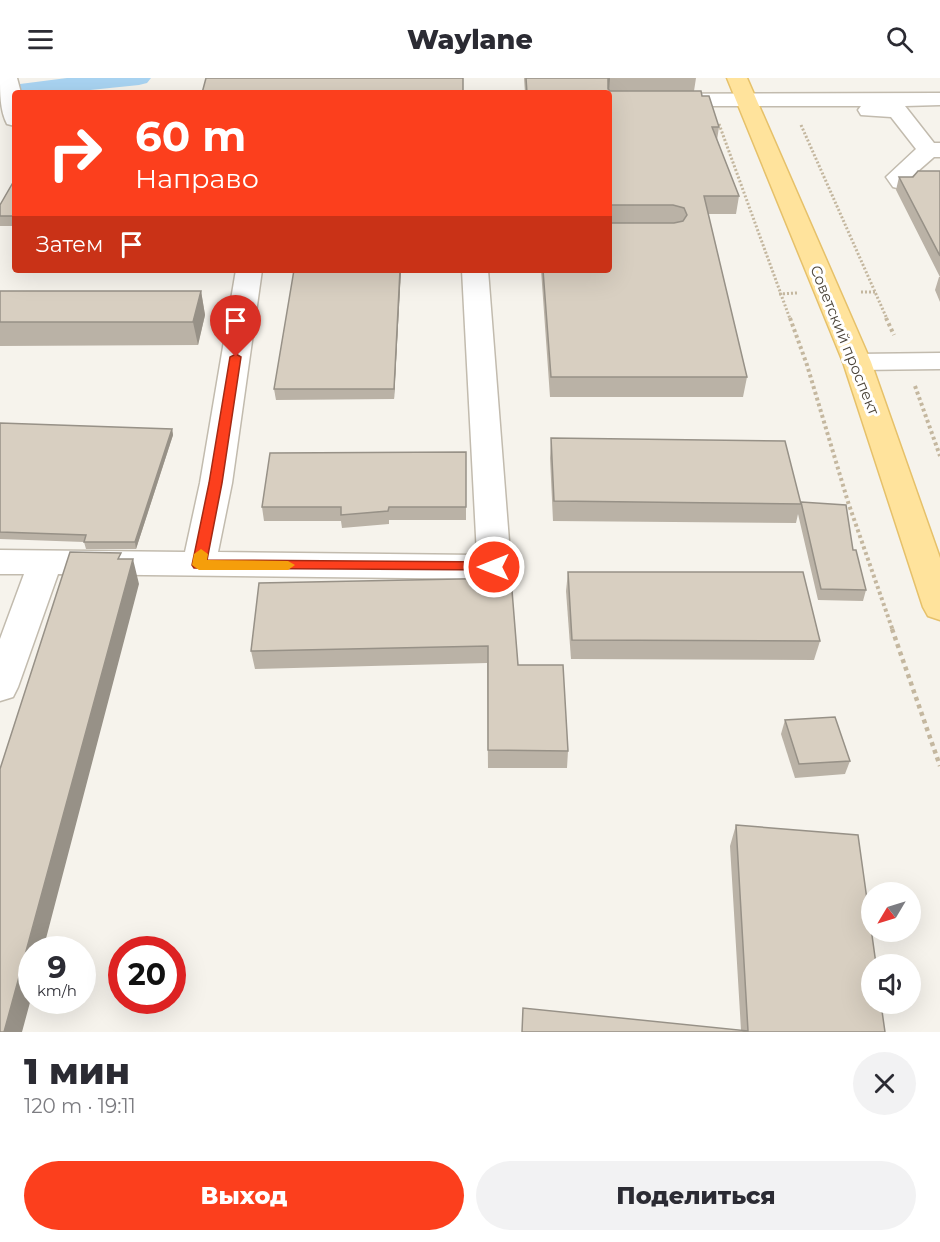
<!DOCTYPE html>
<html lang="ru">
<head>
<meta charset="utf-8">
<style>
	:root { --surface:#fff; --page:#f2f2f3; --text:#2b2b33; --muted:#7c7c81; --accent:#fc3f1d }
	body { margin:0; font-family:Montserrat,sans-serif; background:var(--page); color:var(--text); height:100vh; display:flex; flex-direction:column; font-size:22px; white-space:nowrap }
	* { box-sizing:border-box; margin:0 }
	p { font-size:20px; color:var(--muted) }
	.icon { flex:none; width:33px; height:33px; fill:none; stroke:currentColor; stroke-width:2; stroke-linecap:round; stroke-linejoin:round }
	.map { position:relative; height:954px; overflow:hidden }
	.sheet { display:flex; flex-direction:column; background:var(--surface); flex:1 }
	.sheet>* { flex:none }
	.banner { position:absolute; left:12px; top:12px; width:600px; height:183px; border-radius:6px; box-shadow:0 6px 24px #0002; background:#fc3f1d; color:#fff; overflow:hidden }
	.needle { width:39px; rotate:232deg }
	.fabs { position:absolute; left:861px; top:804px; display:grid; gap:12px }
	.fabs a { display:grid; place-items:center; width:60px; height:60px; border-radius:50%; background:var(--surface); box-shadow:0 6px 24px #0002; font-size:30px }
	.speed { position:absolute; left:18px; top:858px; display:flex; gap:12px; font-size:30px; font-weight:700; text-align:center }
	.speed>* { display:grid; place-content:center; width:78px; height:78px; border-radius:50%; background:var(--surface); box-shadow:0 6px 24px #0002; line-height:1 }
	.speed small { font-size:15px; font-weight:400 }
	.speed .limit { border:9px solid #d22; background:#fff; color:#111 }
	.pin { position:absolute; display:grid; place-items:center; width:51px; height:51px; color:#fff; margin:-62px -26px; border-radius:50% 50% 50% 0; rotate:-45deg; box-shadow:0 0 6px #0007 }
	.pin .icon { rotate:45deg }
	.me { position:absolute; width:66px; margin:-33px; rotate:270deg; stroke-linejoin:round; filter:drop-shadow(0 0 4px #0008) }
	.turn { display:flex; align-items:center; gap:21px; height:126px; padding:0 24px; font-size:27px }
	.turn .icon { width:78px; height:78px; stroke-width:2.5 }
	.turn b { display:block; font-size:42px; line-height:51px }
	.then { display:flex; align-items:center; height:57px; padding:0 24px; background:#0003; gap:12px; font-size:22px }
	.round { display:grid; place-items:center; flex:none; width:63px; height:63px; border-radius:32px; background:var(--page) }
	.head { display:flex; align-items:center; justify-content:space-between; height:102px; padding:0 24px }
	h1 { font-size:36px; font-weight:800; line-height:45px }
	.cta { display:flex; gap:12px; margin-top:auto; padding:12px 24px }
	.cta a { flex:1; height:69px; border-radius:36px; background:var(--accent); color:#fff; font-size:24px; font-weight:800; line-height:69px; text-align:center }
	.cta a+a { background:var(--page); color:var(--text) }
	header { display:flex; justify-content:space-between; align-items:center; height:78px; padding:0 24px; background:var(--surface); font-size:27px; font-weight:800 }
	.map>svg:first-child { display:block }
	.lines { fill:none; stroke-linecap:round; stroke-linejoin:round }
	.canal { fill:#a9d4f2; fill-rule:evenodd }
	.minor-casing { stroke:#c2bbae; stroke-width:3 }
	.major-casing { stroke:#e6c16a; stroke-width:3 }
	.path-far2 { stroke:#c4b79f; stroke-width:3; stroke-dasharray:2 2; stroke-linecap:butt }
	.path-far1 { stroke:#c4b79f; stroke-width:4; stroke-dasharray:3 3; stroke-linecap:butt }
	.path { stroke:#c4b79f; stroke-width:4.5; stroke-dasharray:4 4; stroke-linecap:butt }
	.minor { fill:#fff; fill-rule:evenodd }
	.major { fill:#ffe39c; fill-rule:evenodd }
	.wall { fill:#bab2a6 }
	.shaded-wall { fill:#979187 }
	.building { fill:#d8cfc1; stroke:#979187; stroke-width:1.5 }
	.route { fill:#fc3f1d; stroke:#a42913; stroke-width:1.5 }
	.slow { fill:#f59e0b }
	.labels { text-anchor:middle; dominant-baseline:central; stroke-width:6; stroke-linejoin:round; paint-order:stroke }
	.street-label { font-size:15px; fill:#4b4439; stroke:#fff }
</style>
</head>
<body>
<header><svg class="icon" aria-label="menu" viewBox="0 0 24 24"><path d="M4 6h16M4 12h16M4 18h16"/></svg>Waylane<svg class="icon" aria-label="search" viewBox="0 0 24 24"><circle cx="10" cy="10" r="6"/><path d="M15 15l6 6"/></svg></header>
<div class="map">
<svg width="940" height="954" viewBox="0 0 940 954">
	<rect width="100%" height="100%" fill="#f6f3ec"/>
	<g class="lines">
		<path class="canal" d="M67,0H151L147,5L139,7L61,15H20L17,11L20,6Z"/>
		<g class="minor-casing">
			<g id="minor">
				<path d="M0,0H17L21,15H15V48L7,46C0,33 0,14 0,0Z"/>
				<path d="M940,15V27L905,28L934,65H940V79H934L910,100L913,104L909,109L901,111L893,109L886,99L916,71L891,39L861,37L858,32L861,28H609V16Z"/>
				<path d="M236,192H262L232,405L218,474L477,477L462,192H488L511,489L506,497L494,501L58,496L18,609L13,619L0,623V561L24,496H0V472L185,474L200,405Z"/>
				<path d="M940,275V291L857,292L847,290L843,284L847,278L857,276Z"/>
			</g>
		</g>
		<g class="major-casing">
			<path id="major" d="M727,0H747L871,284L940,480V542L928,538L923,529L843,284Z"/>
		</g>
		<g class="path-far2">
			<path d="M719,46L790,241"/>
			<path d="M801,47L887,241"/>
			<path d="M861,214H876"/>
			<path d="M779,216L797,215"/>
		</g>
		<g class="path-far1">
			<path d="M790,240L807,287L848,424L893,553"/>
			<path d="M886,240L894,257"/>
			<path d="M915,308L940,378"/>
		</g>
		<path class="path" d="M892,551L940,688"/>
		<use href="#minor" class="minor"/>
		<use href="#major" class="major"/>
	</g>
	<g class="wall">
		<path d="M524,0H696L694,13L702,18L719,49L717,62L739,118L736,136H708L747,299L743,319H550L541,192H609V15H525Z"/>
		<path d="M940,93V224L935,212L939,199H940L896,112L899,99H913Z"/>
		<path d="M15,101V148H0V127Z"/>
		<path d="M401,192L394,321L276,322L274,311Z"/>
		<path d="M0,213H201L205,237L198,267L0,268Z"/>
		<path d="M0,345L172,351L173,357L136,471H86L84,464L0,461Z"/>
		<path d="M551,360L801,425L853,472L866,512L863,523L818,522L798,436L796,445L553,443L550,380Z"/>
		<path d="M466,374V442H389V446L342,450L341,443H264L262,429Z"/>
		<path d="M568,494L820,563L814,582L571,581L566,513Z"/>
		<path d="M511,500L518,587L568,673L567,690H488L487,585L255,591L251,573Z"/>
		<path d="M785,642L850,683L845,696L795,700L781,656Z"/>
		<path d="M736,747L885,954H522L741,952L730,768Z"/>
	</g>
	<g class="shaded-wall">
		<path d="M608,0H610L609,14L608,15Z"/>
		<path d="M611,127L609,145V128Z"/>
		<path d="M400,192H401L394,321V311Z"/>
		<path d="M201,213L205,237L198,267L193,244Z"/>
		<path d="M172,351L173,357L136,471L135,464Z"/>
		<path d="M133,481L139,506L43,872H32V917L22,954H4Z"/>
	</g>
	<g class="building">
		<path d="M206,0H463V15H202Z"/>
		<path d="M526,0H608V11L610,13H701L702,18H709L719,49H712L739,118H704L747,299H551L543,192H609V143L611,145H674L683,143L687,137L684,130L673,127H611L609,128V15H527Z"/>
		<path d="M918,93H940V178L899,99H913Z"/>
		<path d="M15,101V138H0V127Z"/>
		<path d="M294,192H400L394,311H274Z"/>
		<path d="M0,213H201L193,244H0Z"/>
		<path d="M0,345L172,351L135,464H84L86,457L0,454Z"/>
		<path d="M551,360L785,363L801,426L554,423Z"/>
		<path d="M466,374V429H389L388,433L341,437V429H262L270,375Z"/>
		<path d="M801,424L846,427L853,472H856L866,512L821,511Z"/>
		<path d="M70,474L121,475L118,481H133L4,954H0V691Z"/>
		<path d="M568,494H803L820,563L572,562Z"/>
		<path d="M511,500L518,587H563L568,673L488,672V568L251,573L259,505Z"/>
		<path d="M835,639L850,683L799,686L785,642Z"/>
		<path d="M736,747L858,757L876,886H872V926H881L885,954H522L523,930L748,953Z"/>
	</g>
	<path class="route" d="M236,276L241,279L222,405L207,482L494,484L501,489L499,492L194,490L192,487L209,405L230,279Z"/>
	<path class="slow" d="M201,471L208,476L207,482L288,483L295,487L288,492H199L192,487L194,476Z"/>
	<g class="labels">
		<g class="street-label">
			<text transform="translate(845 262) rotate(68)">Советский проспект</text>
		</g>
	</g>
</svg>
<div class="fabs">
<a><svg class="needle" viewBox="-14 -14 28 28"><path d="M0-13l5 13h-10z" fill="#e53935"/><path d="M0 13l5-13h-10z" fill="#7c7c81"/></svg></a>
<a><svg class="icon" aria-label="sound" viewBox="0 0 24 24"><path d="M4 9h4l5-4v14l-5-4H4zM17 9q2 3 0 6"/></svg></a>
</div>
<div class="speed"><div>9<small>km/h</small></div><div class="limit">20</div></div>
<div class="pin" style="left:236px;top:279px;background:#d93025"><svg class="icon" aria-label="arrive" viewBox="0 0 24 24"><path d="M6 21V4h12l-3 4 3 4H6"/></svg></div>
<svg class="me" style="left:494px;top:489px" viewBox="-20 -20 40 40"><circle r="17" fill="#fc3f1d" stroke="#fff" stroke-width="3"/><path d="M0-11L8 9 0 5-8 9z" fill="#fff"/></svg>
<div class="banner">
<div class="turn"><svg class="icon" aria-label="right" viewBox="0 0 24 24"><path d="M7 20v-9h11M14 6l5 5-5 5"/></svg><div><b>60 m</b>Направо</div></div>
<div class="then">Затем<svg class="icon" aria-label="arrive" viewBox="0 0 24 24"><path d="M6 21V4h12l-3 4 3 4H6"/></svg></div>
</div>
</div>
<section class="sheet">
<div class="head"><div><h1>1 мин</h1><p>120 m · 19:11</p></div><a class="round"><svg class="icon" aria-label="close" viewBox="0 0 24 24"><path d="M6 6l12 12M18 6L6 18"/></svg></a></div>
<div class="cta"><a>Выход</a><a>Поделиться</a></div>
</section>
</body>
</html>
